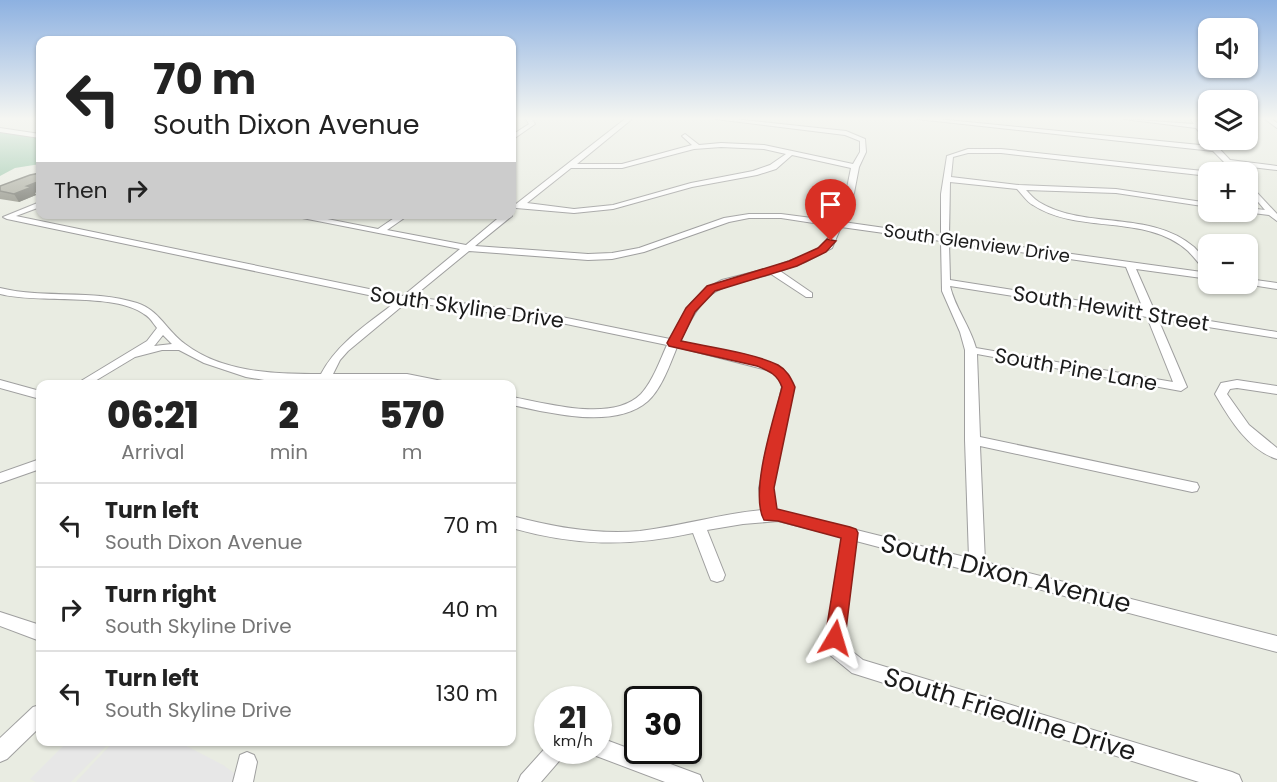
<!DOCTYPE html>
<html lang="en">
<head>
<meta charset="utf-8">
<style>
	:root { --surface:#fff; --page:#f6f6f6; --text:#222; --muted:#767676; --line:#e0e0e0 }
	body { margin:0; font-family:Poppins,sans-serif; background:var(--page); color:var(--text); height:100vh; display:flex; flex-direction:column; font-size:22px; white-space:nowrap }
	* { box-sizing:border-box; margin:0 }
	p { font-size:20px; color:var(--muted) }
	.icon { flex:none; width:33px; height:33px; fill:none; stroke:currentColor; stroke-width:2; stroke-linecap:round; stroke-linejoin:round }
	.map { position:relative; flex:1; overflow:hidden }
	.details { position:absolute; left:36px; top:380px; width:480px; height:366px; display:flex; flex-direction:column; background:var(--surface); border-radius:12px; box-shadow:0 2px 4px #0004 }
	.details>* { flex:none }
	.top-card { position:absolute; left:36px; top:36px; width:480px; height:183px; border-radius:12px; box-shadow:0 2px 4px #0004; background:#fff; color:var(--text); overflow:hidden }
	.buttons { position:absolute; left:1198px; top:18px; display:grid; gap:12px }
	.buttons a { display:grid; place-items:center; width:60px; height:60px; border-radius:12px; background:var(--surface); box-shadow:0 2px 4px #0004; font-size:30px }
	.speed { position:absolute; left:534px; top:686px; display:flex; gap:12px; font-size:30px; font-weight:700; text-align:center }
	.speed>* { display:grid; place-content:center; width:78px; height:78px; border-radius:50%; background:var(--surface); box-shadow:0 2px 4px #0004; line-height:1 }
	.speed small { font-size:15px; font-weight:400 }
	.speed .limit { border:3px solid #111; border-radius:9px; background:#fff; color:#111 }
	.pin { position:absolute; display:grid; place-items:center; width:51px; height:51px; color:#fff; margin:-62px -26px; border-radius:50% 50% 50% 0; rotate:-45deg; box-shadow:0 0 6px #0007 }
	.pin .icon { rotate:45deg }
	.me { position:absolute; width:66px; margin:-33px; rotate:7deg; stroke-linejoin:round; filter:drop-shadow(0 0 4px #0008) }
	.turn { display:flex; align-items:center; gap:21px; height:126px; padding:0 18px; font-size:27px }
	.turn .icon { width:78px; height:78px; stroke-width:2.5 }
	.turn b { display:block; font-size:42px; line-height:51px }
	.then { display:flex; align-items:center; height:57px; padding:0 18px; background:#0003; gap:12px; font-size:22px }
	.eta { display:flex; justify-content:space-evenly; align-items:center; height:102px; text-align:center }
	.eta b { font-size:36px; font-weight:800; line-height:42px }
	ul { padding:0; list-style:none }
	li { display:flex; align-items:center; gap:18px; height:84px; padding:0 18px; border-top:2px solid var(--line) }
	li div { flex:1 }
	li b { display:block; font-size:22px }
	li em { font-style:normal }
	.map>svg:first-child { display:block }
	.forest { fill:#9ac7aa }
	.parking { fill:#e7e7e7 }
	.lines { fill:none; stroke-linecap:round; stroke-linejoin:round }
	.minor-casing { stroke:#9f9f9f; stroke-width:2 }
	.minor { fill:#fff; fill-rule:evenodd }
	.wall { fill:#94958a }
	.shaded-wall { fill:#787971 }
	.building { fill:#acada1; stroke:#787971; stroke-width:1.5 }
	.route { fill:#d93025; stroke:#8d1f18; stroke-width:1.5 }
	.labels { text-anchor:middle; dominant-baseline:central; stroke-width:5; stroke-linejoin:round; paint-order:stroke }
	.far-street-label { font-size:18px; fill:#1b1b1b; stroke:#fff }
	.street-label { font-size:21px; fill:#1b1b1b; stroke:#fff }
	.near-street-label { font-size:26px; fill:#1b1b1b; stroke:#fff }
</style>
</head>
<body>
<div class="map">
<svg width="1277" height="782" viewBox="0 0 1277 782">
	<rect width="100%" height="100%" fill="#e9ece2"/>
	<path class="forest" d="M0,132L40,138V164L15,168L0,176Z"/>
	<g class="parking">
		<path d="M68,741H111L71,782H36L30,779Z"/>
		<path d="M114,741H177L223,765L234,773V782H76Z"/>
	</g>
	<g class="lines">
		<g class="minor-casing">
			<g id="minor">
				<path d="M526,119H532L535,124L512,140V135L529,124Z"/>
				<path d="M625,119H632L577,164H622L692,145L682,136L685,134L699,145L721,143L764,145L853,164L860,152V141L845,135L716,119H734L846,131L865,139L866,152L859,167L854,193L843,222L941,236V194L947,156L968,149H1001L1212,172H1209V176L1001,153H968L953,157L951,177L1019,185L1116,189L1209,203V207L1116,193L1026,190C1030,194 1034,199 1039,202C1085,230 1151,210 1194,247C1199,252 1204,259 1209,264V273L1206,272C1200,265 1194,257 1188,251C1146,213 1079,235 1033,205C1027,202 1022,194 1017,189L950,182L949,237L1209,273V279L1136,269L1155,312L1277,332V338L1158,319L1187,387L1181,391L977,354L980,437L1192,482L1197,483L1199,487L1197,491L1192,492L980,446L985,562L1277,636V652L856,541L844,638V645L863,660L1232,772L1239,775L1242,782H1199L852,673L830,655L826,638L842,537L778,521L743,524L707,530L725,575L723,580L717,582L711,580L709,575L693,533C628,547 576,546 512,528V516C553,527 597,535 640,531C681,526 720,514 762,510L759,488L782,387L779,378L771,371L677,347C670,364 662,388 648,401C615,430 550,413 512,405V397C547,403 612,423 641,394C653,381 660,360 667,345L547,320L407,302L348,351L340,360L333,374H407L442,381L444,384H420L407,382H330L328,384H318V382H276L246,377L204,363L179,350H162L135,357L90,384H76L147,341L157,328C153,323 150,317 144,314C114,292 38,304 0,294V288C45,299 92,289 137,303C159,310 167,331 185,344C223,373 276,374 321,374C338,342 369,323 397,301L7,219L3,217L40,202V207L16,216L403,296L460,249L282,214H302L378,229L400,214H410L387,230L466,245L503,214H512V212V216L475,246L588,254L612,253L639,248L724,218L749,214H781L835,221L846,193L851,168L792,155L776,169L757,175L692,187L613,209L574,213L516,208V204ZM721,147L764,149L786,154L770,165L753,171L691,183L613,205L574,209L527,203L571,168H622L694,149ZM749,218H781L833,226L825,245L808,254L773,267L722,280L707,288L691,303L670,339L547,314L413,297L469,251L588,260L612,259L644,252L729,222ZM841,227L941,241L942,291L960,332L965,350V440L969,558L776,510L773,488L794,387L788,375L779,367L680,341C707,284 715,290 771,274L806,297H812V293L780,271L805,262L832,248ZM949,242L1126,267L1144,311L950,280ZM950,286L1147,317L1173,382L976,348C970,326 955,308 950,286ZM163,335L172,344L154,346L155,345Z"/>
				<path d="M917,119H937L1210,146L1196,128L1124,119L1194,124L1191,120L1196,119L1209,136V140H1211L1230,160L1277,166V170L1235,165L1242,172H1234L1213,151Z"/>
				<path d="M1265,119H1272L1277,123V128Z"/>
				<path d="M0,128L40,134V138L0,132Z"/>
				<path d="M1248,183L1277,214V221L1269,215L1245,212H1248V208L1265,210L1248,190Z"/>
				<path d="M1248,279L1277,283V289L1245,284H1248Z"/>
				<path d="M0,380L40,391V399L0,388Z"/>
				<path d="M1237,380L1277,386V394L1237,388L1230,389L1227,394L1249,425L1277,448V459C1248,450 1229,418 1215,394L1221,383Z"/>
				<path d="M40,459V469L0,483V473Z"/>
				<path d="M0,612L40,625V641L0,626Z"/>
				<path d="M40,705V727L7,759L0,762V738L33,707Z"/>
				<path d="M598,737L700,775L703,782H665L591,754L589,750H598Z"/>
				<path d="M548,745V750H570L567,757L560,760L541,782H518L521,775Z"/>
				<path d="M247,752L254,755L257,762L253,782H233L240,755Z"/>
			</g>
		</g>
		<use href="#minor" class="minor"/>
	</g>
	<path class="wall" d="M0,186L35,193L36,195L19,202L0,199Z"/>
	<path class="shaded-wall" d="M40,181V191L35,193L36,195L19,202L14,194L27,186Z"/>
	<path class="building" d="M40,173V181L27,186L32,187L14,194L0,191V186L30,175Z"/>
	<linearGradient id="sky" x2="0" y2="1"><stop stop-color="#8db1e1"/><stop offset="0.52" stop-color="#f5f6f2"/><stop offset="1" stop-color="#f5f6f2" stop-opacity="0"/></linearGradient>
	<rect width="1277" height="228" fill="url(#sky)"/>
	<path class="route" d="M827,239L836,241L826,252L797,266L715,291L695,312L681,341C709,347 754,353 778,365C787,370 791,378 795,387L774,488L777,509L850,527L856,529L858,533L845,638L842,645L835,647L828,645L825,638L841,538L778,521L764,520C749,493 774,418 782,387C777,374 769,371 757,366L669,346L667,343L686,308L707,286L789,261L818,248Z"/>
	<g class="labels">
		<g class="far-street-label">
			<text transform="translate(977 243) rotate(8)">South Glenview Drive</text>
		</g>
		<g class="street-label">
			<text transform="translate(467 307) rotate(8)">South Skyline Drive</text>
			<text transform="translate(1111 308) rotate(9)">South Hewitt Street</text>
			<text transform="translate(1076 369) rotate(10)">South Pine Lane</text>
		</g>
		<g class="near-street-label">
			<text transform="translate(1006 573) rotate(14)">South Dixon Avenue</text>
			<text transform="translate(1010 714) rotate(17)">South Friedline Drive</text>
		</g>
	</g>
</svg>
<div class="buttons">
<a><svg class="icon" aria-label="sound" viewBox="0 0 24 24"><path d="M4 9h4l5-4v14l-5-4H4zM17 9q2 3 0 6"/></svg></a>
<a><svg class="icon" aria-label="layers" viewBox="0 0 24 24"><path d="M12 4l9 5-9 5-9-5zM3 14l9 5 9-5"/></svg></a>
<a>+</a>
<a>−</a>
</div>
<div class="speed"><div>21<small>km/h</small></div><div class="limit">30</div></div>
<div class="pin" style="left:831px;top:241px;background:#d93025"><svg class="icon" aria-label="arrive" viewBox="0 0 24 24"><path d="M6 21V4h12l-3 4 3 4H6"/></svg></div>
<svg class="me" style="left:835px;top:638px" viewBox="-20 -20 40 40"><path d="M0-17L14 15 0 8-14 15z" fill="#d93025" stroke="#fff" stroke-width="4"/></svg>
<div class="top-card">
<div class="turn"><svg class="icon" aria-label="left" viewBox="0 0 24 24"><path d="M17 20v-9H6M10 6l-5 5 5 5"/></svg><div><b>70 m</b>South Dixon Avenue</div></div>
<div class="then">Then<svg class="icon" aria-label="right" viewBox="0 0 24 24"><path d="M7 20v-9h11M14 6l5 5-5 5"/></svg></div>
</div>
<section class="details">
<div class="eta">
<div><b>06:21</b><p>Arrival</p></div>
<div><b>2</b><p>min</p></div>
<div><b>570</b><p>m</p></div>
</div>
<ul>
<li><svg class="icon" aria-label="left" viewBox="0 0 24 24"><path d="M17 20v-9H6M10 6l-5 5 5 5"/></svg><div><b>Turn left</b><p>South Dixon Avenue</p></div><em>70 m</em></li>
<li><svg class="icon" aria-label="right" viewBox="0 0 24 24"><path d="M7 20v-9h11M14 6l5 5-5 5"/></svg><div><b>Turn right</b><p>South Skyline Drive</p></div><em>40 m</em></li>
<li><svg class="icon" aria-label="left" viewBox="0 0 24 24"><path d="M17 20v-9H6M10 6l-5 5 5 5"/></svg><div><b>Turn left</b><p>South Skyline Drive</p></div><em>130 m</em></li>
</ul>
</section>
</div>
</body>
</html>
